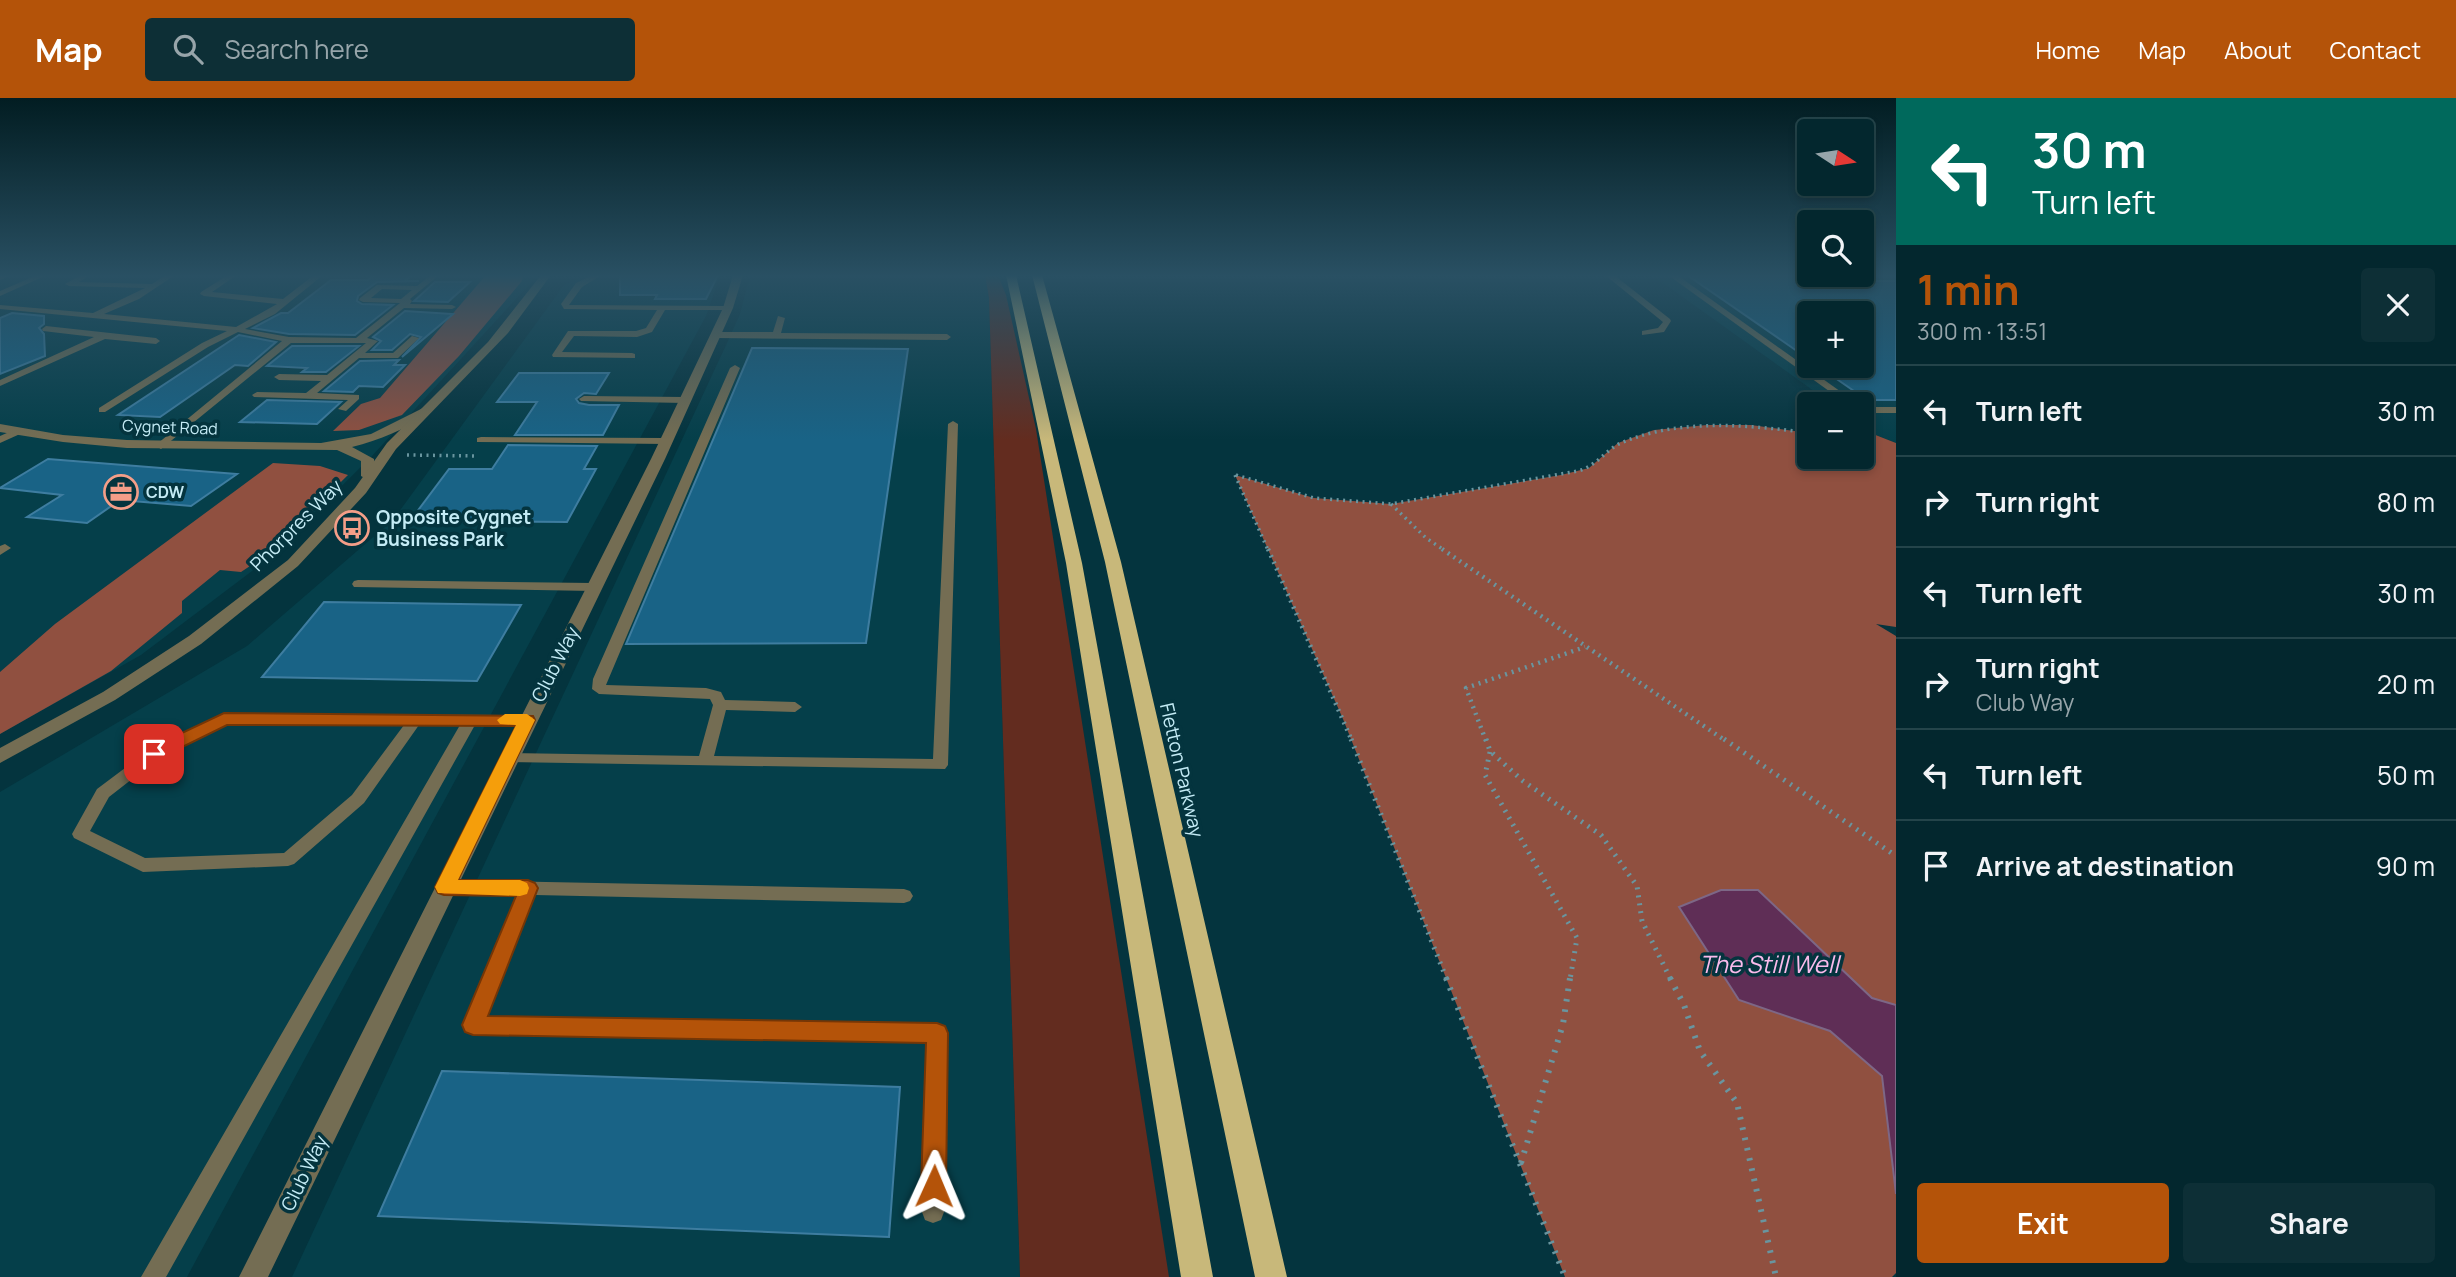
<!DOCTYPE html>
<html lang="en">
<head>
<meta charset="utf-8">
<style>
	:root { --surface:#03272e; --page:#0d2f36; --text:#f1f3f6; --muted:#97a5aa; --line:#24444a; --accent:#b45309 }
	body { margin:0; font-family:Manrope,sans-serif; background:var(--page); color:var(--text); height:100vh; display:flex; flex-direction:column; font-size:26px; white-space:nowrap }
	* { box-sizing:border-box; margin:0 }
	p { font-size:23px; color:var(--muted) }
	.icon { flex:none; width:38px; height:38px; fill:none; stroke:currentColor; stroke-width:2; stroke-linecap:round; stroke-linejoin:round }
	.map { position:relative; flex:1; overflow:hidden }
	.panel { display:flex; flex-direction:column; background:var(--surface); width:560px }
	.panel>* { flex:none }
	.banner { background:#00695c; color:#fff; overflow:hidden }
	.needle { width:46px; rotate:102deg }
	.fabs { position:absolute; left:1797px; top:21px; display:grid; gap:14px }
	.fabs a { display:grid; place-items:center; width:77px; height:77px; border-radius:7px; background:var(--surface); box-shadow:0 4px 10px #0003,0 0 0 2px var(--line); font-size:35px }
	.pin { position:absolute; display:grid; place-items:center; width:60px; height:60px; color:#fff; margin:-30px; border-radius:14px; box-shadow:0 4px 10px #0006 }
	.me { position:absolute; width:77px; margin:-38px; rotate:1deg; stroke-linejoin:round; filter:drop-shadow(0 0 5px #0008) }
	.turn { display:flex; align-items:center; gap:24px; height:147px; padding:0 21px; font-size:32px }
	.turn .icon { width:91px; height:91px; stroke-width:2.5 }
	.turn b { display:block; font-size:49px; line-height:60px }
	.round { display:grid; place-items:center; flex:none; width:74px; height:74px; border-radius:7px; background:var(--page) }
	.headline { display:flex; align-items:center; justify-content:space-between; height:119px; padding:0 21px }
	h1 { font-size:42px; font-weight:700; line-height:52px; color:var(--accent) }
	.primary-button { display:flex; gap:14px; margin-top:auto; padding:14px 21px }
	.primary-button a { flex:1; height:80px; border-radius:7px; background:var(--accent); color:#fff; font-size:28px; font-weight:700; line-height:80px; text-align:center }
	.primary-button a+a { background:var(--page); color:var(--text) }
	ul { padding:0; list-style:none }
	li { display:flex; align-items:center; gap:21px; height:91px; padding:0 21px; border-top:2px solid var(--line) }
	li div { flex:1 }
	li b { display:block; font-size:26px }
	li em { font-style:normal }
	header { display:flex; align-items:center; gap:42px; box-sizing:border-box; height:98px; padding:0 35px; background:var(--accent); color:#fff }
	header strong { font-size:33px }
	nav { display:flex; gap:38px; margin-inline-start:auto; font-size:24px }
	.search { width:490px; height:63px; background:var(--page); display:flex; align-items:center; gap:18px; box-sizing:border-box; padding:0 24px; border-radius:7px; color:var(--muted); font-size:26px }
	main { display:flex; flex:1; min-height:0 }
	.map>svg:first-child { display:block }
	.built { fill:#053f4a; fill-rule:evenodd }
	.green { fill:#632c1f }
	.forest { fill:#905040 }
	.water { fill:#5f2e56; stroke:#7d6786; stroke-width:2 }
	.building { fill:#196386; stroke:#3e7da0; stroke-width:2 }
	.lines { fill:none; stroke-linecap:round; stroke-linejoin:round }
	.path-far3 { stroke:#69959f; stroke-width:3.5; stroke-dasharray:2 4.5; stroke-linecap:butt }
	.path-far2 { stroke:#69959f; stroke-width:4.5; stroke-dasharray:2 5; stroke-linecap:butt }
	.path-far1 { stroke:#69959f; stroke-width:5; stroke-dasharray:2 6; stroke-linecap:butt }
	.path { stroke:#69959f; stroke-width:6; stroke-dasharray:2.5 8; stroke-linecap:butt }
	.service { fill:#746d53; fill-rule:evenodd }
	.minor { fill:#746d53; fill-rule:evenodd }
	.tertiary { fill:#746d53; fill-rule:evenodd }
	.trunk { fill:#c8b87a; fill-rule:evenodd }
	.route { fill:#b45309; stroke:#753606; stroke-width:2 }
	.slow { fill:#f59e0b }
	.labels { text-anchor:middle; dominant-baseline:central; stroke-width:7; stroke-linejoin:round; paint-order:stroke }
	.far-street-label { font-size:16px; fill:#c4ebf5; stroke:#04343e }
	.far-poi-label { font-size:16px; font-weight:bold; fill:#c4ebf5; stroke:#04343e; text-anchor:start }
	.poi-label { font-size:19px; font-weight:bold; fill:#c4ebf5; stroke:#04343e; text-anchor:start }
	.street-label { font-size:19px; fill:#c4ebf5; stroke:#04343e }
	.near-water-label { font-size:24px; font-style:italic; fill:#fabbec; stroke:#04343e }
</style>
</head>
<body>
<header>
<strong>Map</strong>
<div class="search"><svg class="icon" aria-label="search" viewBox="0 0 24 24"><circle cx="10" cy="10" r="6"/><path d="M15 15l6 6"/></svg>Search here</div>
<nav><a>Home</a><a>Map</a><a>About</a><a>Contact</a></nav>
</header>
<main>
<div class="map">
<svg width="1896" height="1179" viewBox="0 0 1896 1179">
	<rect width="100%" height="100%" fill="#04343e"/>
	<g class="built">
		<path d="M0,177H538L372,358L268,461L141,557L0,636Z"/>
		<path d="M586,177H720L706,218L187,1179H0V694L247,548L393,422L564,187Z"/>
		<path d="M750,177H985L989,200L1020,1179H292L727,245L740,216Z"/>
		<path d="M1652,177H1896V345L1873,336L1862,328V306H1832ZM1810,215H1862V268H1810Z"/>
	</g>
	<path class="green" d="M985,177H998L1006,197L1036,331L1169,1179H1020L989,200Z"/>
	<g class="forest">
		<path d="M486,177H523L522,183L459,258L402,317L359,332L333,333L361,306L380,300Z"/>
		<path d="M1707,327H1751L1809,335L1810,359H1862V338L1873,336L1896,345V529L1876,526L1896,538V907L1872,900L1758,792L1739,902L1830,933L1882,978L1896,1096V1175L1892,1179H1565L1343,621L1235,377L1314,400L1391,406L1561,377L1589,370L1618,345L1654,332Z"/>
		<path d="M273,365L320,368L348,377L268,456L241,474L220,472L182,503V515L111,573L0,636V574L55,526Z"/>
	</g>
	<path class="water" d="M1721,792H1758L1872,900L1896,907V1096L1882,978L1830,933L1739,902L1679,809Z"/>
	<g class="building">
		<path d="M375,177H412L405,183H419L377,184L358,198L357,203L362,206L393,207L355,237L289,236L253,230L281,215H288L331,182H368Z"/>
		<path d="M620,177H718L706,201H655L657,197H620Z"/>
		<path d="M1687,177H1846L1856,183H1896V302H1867L1818,268H1862V215H1810V262Z"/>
		<path d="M435,184H470L448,204L414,203Z"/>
		<path d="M405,213L453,216L402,259L421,239L410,236L392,252H372L381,243L373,239Z"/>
		<path d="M12,215L44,218V226L39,230L44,236L45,258L0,276V220Z"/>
		<path d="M239,237L276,244L248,268L235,267L160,319L118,317Z"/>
		<path d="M292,248H359L326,274H302L307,270L267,268Z"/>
		<path d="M752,250L908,251L866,545L626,546Z"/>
		<path d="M399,262L394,267H405L383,289L359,288L353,294L324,293L360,263Z"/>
		<path d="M519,275H609L596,296L584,295L576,301L579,305L589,307H619L603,337H515L537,304H497Z"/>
		<path d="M267,302L341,304L317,326L240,324Z"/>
		<path d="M508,347L597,348L584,371H596L567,424L410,423L449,371H492Z"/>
		<path d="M48,361L237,376L191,408L120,402L87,425L27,419L62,397L0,390Z"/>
		<path d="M324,504L521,507L477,583L262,579Z"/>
		<path d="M442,973L900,989L889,1139L378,1118Z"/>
	</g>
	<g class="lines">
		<g class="path-far3">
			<path d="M1862,338L1873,336L1863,328"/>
			<path d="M407,357L478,358"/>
			<path d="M1235,377L1268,452"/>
			<path d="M1236,377L1314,400L1391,406L1578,373C1597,368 1606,351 1623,344C1683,320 1748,327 1810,335"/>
			<path d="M1391,406L1426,440L1444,452"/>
		</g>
		<g class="path-far2">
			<path d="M1268,451L1352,643"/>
			<path d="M1442,451L1726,643"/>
			<path d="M1486,643L1466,590L1585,549"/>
		</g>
		<g class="path-far1">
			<path d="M1351,641L1447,882"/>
			<path d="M1486,641L1490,653L1523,683L1601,737L1637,788L1642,823L1671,882"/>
			<path d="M1724,641L1896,758"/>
			<path d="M1490,654L1485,677L1577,840L1570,882"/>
		</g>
		<g class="path">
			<path d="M1446,880L1565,1179"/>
			<path d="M1670,880L1684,907L1700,953L1737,1005L1776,1179"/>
			<path d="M1521,1065L1563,926L1570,880"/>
		</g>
		<g class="service">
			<path d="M0,177H12L0,182Z"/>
			<path d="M37,177H47L0,198V193Z"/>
			<path d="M81,177H90L79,184L152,186L166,177H175L139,201L104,216L236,229L277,206L204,198L200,196L201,194L228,177H237L212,194L283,201L314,177H323L275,216L245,231L289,239L356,240L400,205L363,204L359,202L360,200L377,187L417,188L431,177H439L410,201L412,203L410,206L452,207L456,209L452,211L404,210L367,240L378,243L365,255H393L412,238L419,240L398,260H359L317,295L359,297V301L346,313L338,311L348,302L254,299L252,297L257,294L306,295L321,283L279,282L274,279L279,276L327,277L366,245H291L161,351L156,348L157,346L282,243L238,234L208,249L105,314H99V310L202,245L227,233L0,211V207L93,215L145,190L69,188L65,186ZM382,191L412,192L401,201L371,200Z"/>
			<path d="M593,177H602L582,189L569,207L728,208L732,210L728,212H665L652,234L637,239L574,238L562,254L632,255L635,256V260L553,259L552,257L568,233H636L646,230L657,212L564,211L561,206L576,185Z"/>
			<path d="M1605,177H1614L1670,221L1671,223L1664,234L1642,237V233L1658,230L1663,224Z"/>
			<path d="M1668,177H1677L1858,306H1847Z"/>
			<path d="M778,218L785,220L781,235L947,236L951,239L947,242L716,240L712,237L716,234H773Z"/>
			<path d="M46,228L156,240L160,243L156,246L105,241L0,288V282L94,239L43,233L42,231Z"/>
			<path d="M735,267L740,270L606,587L706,590L721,594L725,602L795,604L802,609L795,614L726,612L714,658L933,661L948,326L953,323L958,326L948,667L945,671L504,664L501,660L504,656L509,655L699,658L713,607L710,601L599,596L592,591L593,581L730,270Z"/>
			<path d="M584,298L685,299L690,302L685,305L581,303L579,301Z"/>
			<rect x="1862" y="309" width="34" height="6"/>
			<path d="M16,331L20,332V336L0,345V338Z"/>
			<path d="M481,339L666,340L671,343L666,346L477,344V340Z"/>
			<path d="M5,446L11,450L0,457V448Z"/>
			<path d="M358,482L593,485L599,489L593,493L354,489L352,486L354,483Z"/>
			<path d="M224,616L527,617L534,622L527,627H475L166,1179H141L460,627H419L364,705L294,766L288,768L143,774L74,740L72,736L97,691L149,652ZM226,626L404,627L352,697L284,755L145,760L90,733L109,699L159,660Z"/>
			<path d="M445,782L904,791L910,793L913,798L910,803L904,805L535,797L486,919L937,926L944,929L947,935L944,1114L941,1122L933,1125L925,1122L922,1114L927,944L473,936L466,933L463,927L518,797L445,796L439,794L436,789L439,784Z"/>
		</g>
		<g class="minor">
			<path d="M733,177H743L733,210L665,361L268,1179H239L651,361L723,210Z"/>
			<path d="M425,309L429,310V316C405,331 380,342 352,349L374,361L375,378L368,382L361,378V363L337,352L127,350L63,344L0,334V326L63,337L127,342L321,345L371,336Z"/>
		</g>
		<path class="tertiary" d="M541,177H551L508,235L396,351L366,395L298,468L201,546L115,602L0,665V650L103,594L189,538L288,462L355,390L387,345L488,244Z"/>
		<g class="trunk">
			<path d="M1006,177H1016L1082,465L1213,1179H1181L1066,465Z"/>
			<path d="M1032,177H1042L1121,464L1287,1179H1255L1105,464Z"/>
		</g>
	</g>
	<linearGradient id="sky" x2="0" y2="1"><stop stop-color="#021d22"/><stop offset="0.52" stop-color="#295063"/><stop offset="1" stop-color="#295063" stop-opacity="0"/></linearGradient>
	<rect width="1896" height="342" fill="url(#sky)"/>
	<path class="route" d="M224,615L533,618L535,622L458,782H528L535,785L538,790L488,918L937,925L945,928L948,935L946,1088L943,1097L934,1101L925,1097L921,1088L926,945L473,937L465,934L462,927L516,798L444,797L438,795L435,789L516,628L227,627L160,660L154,662L145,656L148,651Z"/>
	<path class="slow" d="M505,616H527L535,622L458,782H520L527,785L529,790L527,796L520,798L438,795L435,789L516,627L500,626L497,622Z"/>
	<defs>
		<g id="office-ring" transform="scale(1.75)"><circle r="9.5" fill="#04343e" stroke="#f49e88" stroke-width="1.5"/><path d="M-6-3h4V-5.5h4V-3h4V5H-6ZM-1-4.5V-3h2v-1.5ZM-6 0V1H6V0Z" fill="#f49e88"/></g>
		<g id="bus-ring" transform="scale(1.75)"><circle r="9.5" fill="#04343e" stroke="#f49e88" stroke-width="1.5"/><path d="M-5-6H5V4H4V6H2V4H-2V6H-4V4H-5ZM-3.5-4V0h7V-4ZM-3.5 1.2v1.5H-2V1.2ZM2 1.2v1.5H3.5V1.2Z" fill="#f49e88"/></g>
	</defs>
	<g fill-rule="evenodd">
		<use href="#office-ring" x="121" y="394"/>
		<use href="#bus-ring" x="352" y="430"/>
	</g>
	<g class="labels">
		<g class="far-street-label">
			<text transform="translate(170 329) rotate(2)">Cygnet Road</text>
		</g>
		<g class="far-poi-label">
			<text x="146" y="394">CDW</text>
		</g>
		<g class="poi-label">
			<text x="376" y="419">Opposite Cygnet<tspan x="376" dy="22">Business Park</tspan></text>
		</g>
		<g class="street-label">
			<text transform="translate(296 427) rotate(-45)">Phorpres Way</text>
			<text transform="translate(555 566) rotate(-63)">Club Way</text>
			<text transform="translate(1182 672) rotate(77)">Fletton Parkway</text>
			<text transform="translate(304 1075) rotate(-64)">Club Way</text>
		</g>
		<g class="near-water-label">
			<text x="1769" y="865">The Still Well</text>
		</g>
	</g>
</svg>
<div class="fabs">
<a><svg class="needle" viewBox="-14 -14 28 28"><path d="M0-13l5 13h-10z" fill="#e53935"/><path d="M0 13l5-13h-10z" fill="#97a5aa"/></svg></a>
<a><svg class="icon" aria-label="search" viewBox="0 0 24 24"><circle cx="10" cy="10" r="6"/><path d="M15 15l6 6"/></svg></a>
<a>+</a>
<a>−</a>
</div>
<div class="pin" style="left:154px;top:656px;background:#d93025"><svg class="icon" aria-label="arrive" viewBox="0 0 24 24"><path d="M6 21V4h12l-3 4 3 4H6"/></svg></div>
<svg class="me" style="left:934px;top:1088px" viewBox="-20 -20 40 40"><path d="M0-17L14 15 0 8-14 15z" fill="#b45309" stroke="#fff" stroke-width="4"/></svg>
</div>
<section class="panel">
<div class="banner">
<div class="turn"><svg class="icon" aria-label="left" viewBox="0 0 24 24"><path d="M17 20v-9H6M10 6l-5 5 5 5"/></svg><div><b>30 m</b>Turn left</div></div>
</div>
<div class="headline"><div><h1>1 min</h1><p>300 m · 13:51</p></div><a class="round"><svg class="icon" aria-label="close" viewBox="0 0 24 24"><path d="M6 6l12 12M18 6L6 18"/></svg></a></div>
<ul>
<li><svg class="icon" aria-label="left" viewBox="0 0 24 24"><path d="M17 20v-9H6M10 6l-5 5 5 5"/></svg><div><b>Turn left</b></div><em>30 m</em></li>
<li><svg class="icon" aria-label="right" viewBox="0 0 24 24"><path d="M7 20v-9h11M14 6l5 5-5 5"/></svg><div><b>Turn right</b></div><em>80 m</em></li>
<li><svg class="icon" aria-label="left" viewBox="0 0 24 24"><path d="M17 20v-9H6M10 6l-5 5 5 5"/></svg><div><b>Turn left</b></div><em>30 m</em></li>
<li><svg class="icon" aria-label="right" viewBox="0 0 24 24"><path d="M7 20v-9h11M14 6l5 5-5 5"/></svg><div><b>Turn right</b><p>Club Way</p></div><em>20 m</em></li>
<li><svg class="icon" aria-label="left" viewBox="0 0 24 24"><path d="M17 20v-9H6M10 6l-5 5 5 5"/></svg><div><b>Turn left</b></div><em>50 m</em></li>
<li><svg class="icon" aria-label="arrive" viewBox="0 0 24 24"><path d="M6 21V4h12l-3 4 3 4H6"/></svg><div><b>Arrive at destination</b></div><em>90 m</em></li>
</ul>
<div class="primary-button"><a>Exit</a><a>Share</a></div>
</section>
</main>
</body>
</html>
